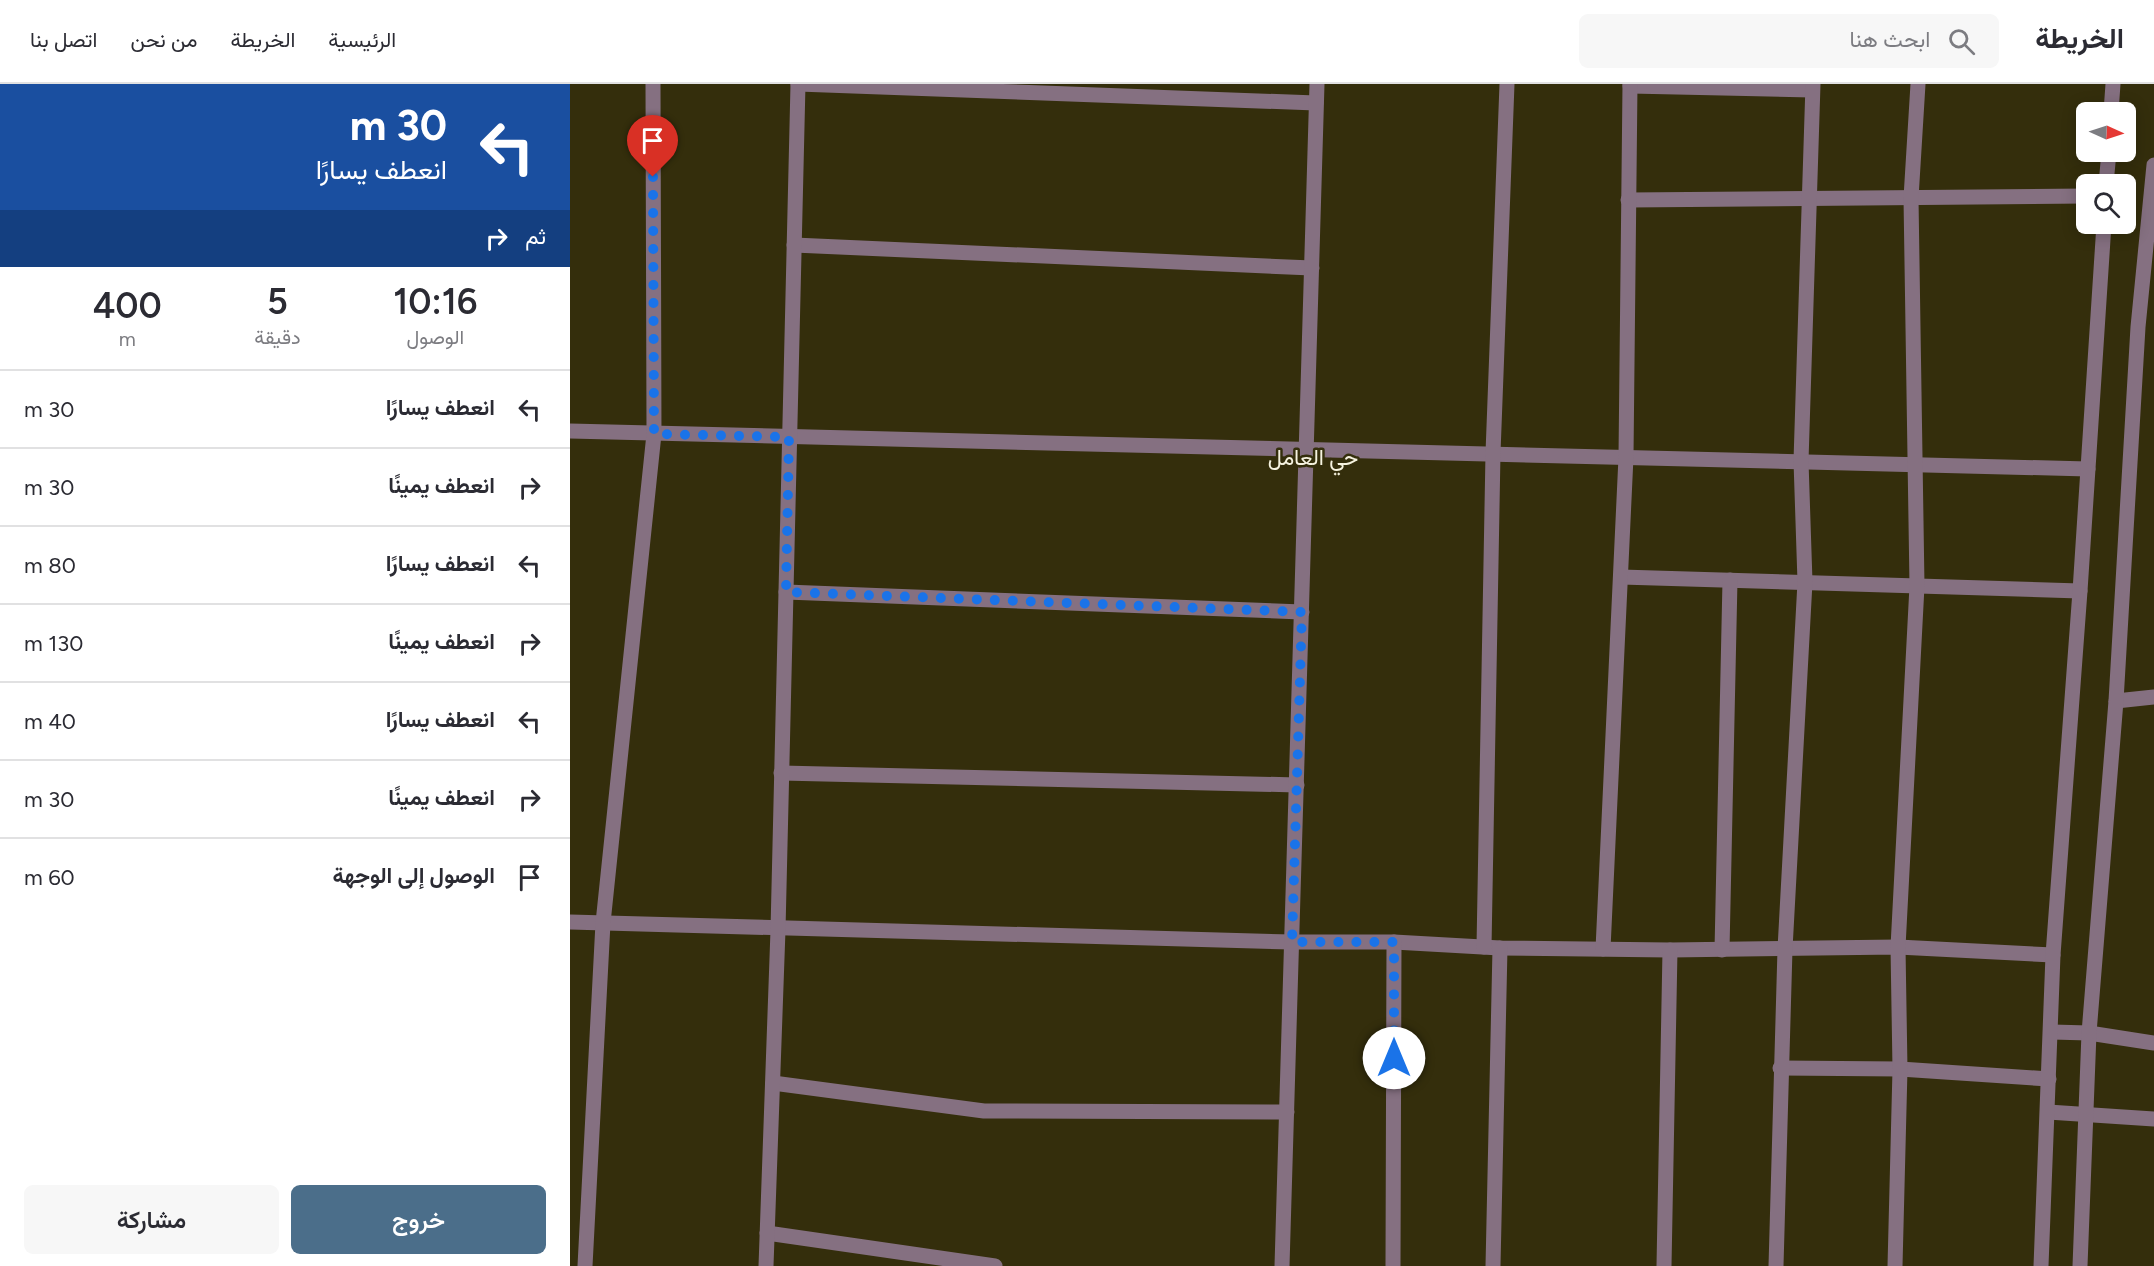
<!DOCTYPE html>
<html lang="ar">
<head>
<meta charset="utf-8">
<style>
	:root { --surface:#fff; --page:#f7f7f7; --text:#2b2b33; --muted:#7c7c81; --line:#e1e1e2; --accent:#4b6e8a }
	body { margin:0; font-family:Figtree,Vazirmatn,sans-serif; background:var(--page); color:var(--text); direction:rtl; height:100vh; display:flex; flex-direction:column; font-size:22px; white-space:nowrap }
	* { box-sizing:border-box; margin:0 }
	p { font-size:20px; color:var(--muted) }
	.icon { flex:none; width:33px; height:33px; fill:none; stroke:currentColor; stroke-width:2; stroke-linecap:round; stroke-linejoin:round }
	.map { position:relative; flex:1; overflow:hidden; direction:ltr }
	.panel { display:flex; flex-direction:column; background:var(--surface); width:570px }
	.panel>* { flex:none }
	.guide { background:#1a4fa0; color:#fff; overflow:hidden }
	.needle { width:39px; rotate:93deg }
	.controls { position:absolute; left:1506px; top:18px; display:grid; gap:12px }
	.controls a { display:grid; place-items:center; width:60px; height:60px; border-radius:9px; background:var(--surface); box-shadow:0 3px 15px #0003; font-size:30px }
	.pin { position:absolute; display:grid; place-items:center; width:51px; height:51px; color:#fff; margin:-62px -26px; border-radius:50% 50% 50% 0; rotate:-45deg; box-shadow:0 0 6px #0007 }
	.pin .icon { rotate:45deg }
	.me { position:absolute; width:66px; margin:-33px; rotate:0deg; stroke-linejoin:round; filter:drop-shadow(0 0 4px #0008) }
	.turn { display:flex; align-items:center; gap:21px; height:126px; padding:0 24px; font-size:27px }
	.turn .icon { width:78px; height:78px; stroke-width:2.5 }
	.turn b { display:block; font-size:42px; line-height:51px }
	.then { display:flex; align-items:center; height:57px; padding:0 24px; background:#0003; gap:12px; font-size:22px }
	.eta { display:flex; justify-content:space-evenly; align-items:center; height:102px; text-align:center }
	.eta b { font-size:36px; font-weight:600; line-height:42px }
	.button { display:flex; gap:12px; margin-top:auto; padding:12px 24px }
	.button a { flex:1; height:69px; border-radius:9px; background:var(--accent); color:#fff; font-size:24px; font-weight:600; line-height:69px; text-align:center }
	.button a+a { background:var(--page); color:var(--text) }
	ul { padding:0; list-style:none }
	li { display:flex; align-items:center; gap:18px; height:78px; padding:0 24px; border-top:2px solid var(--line) }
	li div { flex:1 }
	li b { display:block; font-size:22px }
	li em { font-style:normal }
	header { display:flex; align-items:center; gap:36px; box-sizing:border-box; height:84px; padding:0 30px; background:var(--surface); border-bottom:2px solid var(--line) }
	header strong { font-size:28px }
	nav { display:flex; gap:33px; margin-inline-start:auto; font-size:21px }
	.search { width:420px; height:54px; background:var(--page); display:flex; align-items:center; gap:15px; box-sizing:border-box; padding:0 21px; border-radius:9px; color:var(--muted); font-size:22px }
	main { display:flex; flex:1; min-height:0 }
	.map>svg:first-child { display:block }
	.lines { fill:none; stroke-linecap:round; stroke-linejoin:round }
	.minor { stroke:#857081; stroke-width:15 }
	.route { stroke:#1a73e8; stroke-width:10; stroke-dasharray:0 18 }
	.labels { text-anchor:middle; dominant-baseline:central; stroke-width:5; stroke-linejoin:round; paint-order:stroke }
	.neighbourhood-label { font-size:22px; fill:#f6f3e0; stroke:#342e0c }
</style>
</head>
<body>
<header>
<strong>الخريطة</strong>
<div class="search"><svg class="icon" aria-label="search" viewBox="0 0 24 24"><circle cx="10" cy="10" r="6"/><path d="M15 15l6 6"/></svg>ابحث هنا</div>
<nav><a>الرئيسية</a><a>الخريطة</a><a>من نحن</a><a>اتصل بنا</a></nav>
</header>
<main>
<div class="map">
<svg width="1584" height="1182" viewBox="0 0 1584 1182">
	<rect width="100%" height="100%" fill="#342e0c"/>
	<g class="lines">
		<g class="minor">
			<path d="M228,0L746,19"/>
			<path d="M1060,2L1242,6"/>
			<path d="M1541,28L1543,0"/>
			<path d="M1536,100L1539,68"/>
			<path d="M1058,116L1516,112"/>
			<path d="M224,161L742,184"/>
			<path d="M0,347L1518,385"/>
			<path d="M1051,493L1510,507"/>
			<path d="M216,508L732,528"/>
			<path d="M1546,617L1584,613"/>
			<path d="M211,689L727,701"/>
			<path d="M0,838L722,858H824L930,864L1100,866L1328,863L1483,871"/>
			<path d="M914,863L923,369L937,0"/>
			<path d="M1033,865L1056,373L1060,0"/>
			<path d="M1152,866L1160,496"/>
			<path d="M1482,948L1519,949L1584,959"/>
			<path d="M1210,984L1330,985L1479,995"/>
			<path d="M203,999L414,1027L717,1028"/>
			<path d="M1478,1028L1584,1035"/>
			<path d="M197,1149L425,1182"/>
			<path d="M15,1182L33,839L84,350L83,0"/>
			<path d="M196,1182L208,846L228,0"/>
			<path d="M712,1182L747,0"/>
			<path d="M823,1182L824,858"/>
			<path d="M923,1182L930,864"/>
			<path d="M1094,1182L1100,866"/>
			<path d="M1206,1182L1215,865L1235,498L1231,377L1243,0"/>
			<path d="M1325,1182L1330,985L1328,863L1347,502L1341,114L1348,0"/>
			<path d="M1471,1182L1483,871L1510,507L1534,140"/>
			<path d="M1510,1182L1519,949L1546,617L1568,243L1584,81"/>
		</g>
	</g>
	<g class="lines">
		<path class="route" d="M83,93L84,350L219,353L216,508L732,528L722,858H824V974"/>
	</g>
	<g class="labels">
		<g class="neighbourhood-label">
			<text x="743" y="373">حي العامل</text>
		</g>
	</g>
</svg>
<div class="controls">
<a><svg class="needle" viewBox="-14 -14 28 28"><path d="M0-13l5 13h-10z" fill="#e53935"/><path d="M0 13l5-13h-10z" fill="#7c7c81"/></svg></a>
<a><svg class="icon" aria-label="search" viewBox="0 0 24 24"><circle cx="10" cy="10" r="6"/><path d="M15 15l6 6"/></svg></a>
</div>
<div class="pin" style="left:83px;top:93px;background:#d93025"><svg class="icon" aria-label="arrive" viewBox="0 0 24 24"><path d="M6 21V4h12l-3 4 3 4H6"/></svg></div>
<svg class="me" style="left:824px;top:974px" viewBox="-20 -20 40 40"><circle r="19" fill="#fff"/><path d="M0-13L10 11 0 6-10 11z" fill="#1a73e8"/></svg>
</div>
<section class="panel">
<div class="guide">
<div class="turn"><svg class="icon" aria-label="left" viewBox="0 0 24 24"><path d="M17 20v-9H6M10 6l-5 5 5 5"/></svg><div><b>30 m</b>انعطف يسارًا</div></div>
<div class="then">ثم<svg class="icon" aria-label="right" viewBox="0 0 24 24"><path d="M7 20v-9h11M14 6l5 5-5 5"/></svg></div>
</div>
<div class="eta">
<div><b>10:16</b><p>الوصول</p></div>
<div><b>5</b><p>دقيقة</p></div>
<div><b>400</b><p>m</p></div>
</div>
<ul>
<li><svg class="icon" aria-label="left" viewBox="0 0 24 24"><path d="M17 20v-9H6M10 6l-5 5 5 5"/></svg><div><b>انعطف يسارًا</b></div><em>30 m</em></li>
<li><svg class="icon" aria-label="right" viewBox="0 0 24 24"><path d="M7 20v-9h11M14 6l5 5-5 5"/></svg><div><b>انعطف يمينًا</b></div><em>30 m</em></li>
<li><svg class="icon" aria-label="left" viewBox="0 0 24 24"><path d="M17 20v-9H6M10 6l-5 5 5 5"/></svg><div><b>انعطف يسارًا</b></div><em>80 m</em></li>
<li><svg class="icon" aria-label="right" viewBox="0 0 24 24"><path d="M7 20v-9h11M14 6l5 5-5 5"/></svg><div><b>انعطف يمينًا</b></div><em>130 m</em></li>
<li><svg class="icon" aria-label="left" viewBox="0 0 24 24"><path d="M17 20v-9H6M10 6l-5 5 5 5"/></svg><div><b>انعطف يسارًا</b></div><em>40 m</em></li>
<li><svg class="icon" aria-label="right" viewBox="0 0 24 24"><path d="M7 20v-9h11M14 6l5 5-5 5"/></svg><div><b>انعطف يمينًا</b></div><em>30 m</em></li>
<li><svg class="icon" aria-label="arrive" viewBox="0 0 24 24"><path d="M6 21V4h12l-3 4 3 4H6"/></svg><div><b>الوصول إلى الوجهة</b></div><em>60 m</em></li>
</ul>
<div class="button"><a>خروج</a><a>مشاركة</a></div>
</section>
</main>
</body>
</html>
